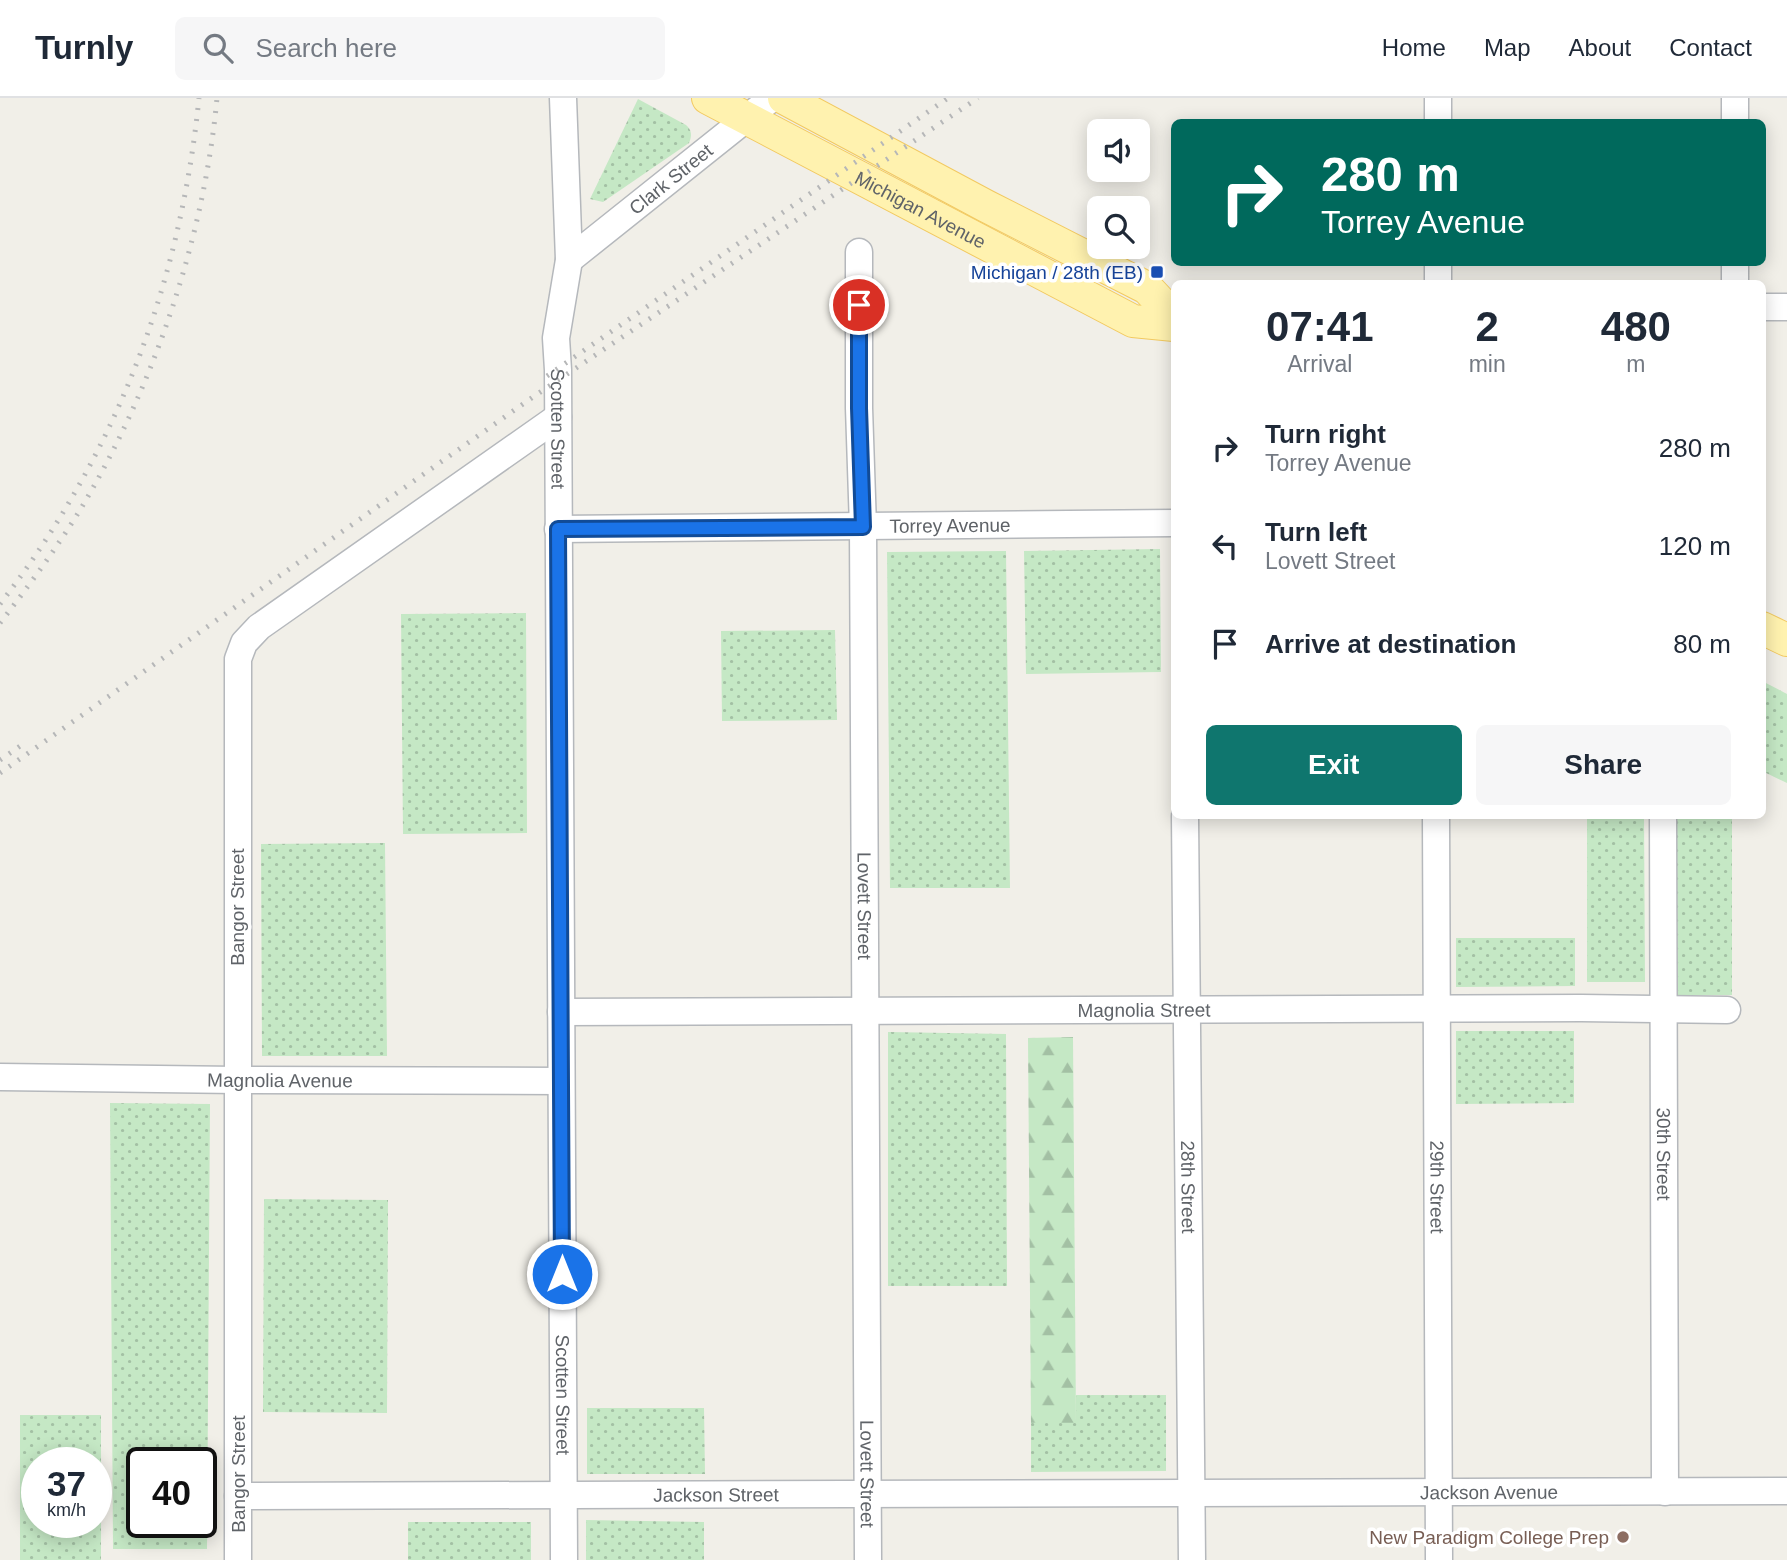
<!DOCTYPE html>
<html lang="en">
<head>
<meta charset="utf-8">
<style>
	:root { --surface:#fff; --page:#f6f6f7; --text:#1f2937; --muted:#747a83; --line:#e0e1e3; --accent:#0f766e }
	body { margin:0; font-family:Helvetica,sans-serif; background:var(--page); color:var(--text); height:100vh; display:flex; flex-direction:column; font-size:26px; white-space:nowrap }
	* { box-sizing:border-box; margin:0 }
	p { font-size:23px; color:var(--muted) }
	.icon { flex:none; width:38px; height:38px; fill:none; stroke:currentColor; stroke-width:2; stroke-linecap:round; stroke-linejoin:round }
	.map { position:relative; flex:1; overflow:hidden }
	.side { position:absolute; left:1171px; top:182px; width:595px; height:539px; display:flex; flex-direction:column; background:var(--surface); border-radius:10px; box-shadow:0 4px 18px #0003 }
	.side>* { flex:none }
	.hud { position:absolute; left:1171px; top:21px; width:595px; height:147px; border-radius:10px; box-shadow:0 4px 18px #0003; background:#00695c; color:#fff; overflow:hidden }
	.fabs { position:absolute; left:1087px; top:21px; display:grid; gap:14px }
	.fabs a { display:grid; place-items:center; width:63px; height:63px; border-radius:10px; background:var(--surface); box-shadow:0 4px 18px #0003; font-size:35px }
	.speed { position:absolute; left:21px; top:1349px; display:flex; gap:14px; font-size:35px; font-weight:700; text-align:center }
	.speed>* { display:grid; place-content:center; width:91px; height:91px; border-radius:50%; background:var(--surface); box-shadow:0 4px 18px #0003; line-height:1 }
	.speed small { font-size:18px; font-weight:400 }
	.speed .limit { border:4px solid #111; border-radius:10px; background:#fff; color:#111 }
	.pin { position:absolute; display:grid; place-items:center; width:60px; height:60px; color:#fff; margin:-30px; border:4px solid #fff; border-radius:50%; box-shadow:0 2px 7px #0007 }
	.me { position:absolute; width:77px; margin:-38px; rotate:0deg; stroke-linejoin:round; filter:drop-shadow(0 0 5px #0008) }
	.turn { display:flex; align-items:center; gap:24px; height:147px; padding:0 35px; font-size:32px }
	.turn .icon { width:91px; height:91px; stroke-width:2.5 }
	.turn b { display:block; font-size:49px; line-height:60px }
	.eta { display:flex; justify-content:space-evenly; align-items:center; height:119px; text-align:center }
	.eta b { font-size:42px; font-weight:800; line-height:49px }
	.action { display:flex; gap:14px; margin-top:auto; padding:14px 35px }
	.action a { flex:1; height:80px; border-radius:10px; background:var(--accent); color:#fff; font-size:28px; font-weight:800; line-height:80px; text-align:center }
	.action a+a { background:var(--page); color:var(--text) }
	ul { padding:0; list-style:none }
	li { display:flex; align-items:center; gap:21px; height:98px; padding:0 35px }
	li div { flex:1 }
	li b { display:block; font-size:26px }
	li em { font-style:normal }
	header { display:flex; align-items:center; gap:42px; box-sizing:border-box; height:98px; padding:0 35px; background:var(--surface); border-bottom:2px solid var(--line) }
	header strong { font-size:33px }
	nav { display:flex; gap:38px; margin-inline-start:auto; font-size:24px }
	.search { width:490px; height:63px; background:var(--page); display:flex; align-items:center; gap:18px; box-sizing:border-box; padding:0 24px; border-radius:10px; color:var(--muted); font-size:26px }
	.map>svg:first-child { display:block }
	.grass { fill:url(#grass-dots); fill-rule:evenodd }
	.forest { fill:url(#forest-firs) }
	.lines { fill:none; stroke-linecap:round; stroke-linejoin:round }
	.minor-casing { stroke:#b5b8bc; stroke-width:29 }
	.major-casing { stroke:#f2c960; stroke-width:34 }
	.minor { stroke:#fff; stroke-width:26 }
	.major { stroke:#fff2af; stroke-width:32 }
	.rail { stroke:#b6b7b8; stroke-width:5; stroke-dasharray:2 9; stroke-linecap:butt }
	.route-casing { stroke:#114b97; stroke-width:18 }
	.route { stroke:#1a73e8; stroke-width:12 }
	.transit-dot { fill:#1a4fb4; stroke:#fff; stroke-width:2.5 }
	.education-dot { fill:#8d6e63; stroke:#fff; stroke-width:2.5 }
	.labels { text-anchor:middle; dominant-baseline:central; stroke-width:7; stroke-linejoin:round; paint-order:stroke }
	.street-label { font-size:19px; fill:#5f6368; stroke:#fff }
	.transit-label { font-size:19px; fill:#164399; stroke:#fff; text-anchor:end }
	.education-label { font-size:19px; fill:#785e54; stroke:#fff; text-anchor:end }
</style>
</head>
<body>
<header>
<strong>Turnly</strong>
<div class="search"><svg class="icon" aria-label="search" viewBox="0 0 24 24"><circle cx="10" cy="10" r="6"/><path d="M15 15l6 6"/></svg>Search here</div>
<nav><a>Home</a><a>Map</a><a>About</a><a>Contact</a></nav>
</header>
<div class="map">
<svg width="1787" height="1462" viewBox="0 0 1787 1462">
	<defs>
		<pattern id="grass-dots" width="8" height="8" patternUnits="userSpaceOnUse" patternTransform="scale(1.75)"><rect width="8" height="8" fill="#c5e8c5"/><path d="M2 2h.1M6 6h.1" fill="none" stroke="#a3c0a4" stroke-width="1.8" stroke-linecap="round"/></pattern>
		<pattern id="forest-firs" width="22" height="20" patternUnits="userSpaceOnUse" patternTransform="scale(1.75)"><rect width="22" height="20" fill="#c5e8c5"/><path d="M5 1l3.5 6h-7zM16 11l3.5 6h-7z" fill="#a3c0a4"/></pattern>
	</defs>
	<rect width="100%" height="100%" fill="#f1efe8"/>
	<g class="grass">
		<path d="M638,1L686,27C692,32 692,38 689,45L603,104L590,101Z"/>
		<path d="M1160,451L1161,574L1026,576L1024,453Z"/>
		<path d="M1006,453L1010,790H890L887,454Z"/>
		<path d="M526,515L527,735L403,736L401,516Z"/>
		<path d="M835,532L837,622L722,623L721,533Z"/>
		<path d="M1762,583L1787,596V685L1762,673Z"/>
		<path d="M1587,718H1644L1645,884H1587Z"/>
		<path d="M1676,718H1732V897H1675Z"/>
		<path d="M385,745L387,958H262L261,746Z"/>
		<path d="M1456,840H1575V888L1456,889Z"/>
		<path d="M1456,933H1574V1005L1456,1006Z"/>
		<path d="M888,934L1006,936L1007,1188H888Z"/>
		<path d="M110,1005L210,1006L207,1451H113ZM142,1365H201V1424H142Z"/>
		<path d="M264,1101L388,1102L387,1315L263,1314Z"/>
		<path d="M1076,1297H1166V1373L1031,1374V1325H1076Z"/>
		<path d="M587,1310H704L705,1376H587Z"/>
		<path d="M20,1317H101V1462H20ZM37,1365H96V1424H37Z"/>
		<path d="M586,1422L704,1424V1462H586Z"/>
		<rect x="408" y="1424" width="123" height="38"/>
	</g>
	<path class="forest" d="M1073,939L1076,1325H1031L1028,940Z"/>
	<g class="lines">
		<g class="minor-casing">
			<g id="minor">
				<path id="s1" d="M563,0L569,162L556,240L558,272L564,1462"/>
				<path d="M1735,0V24"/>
				<path d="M1438,24V0"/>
				<path id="s2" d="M859,154V310L863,429L868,1462"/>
				<path id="s3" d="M569,162L772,0"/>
				<path d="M1735,164V186"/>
				<path d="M1438,186V164"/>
				<path d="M1762,209H1787"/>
				<path id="s4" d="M558,431L1174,425"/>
				<path id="s5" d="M1185,718L1192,1462"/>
				<path id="s6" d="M1436,718L1439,1462"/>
				<path id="s7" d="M1663,718L1665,1394"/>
				<path id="s8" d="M561,914L1581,910L1727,912"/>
				<path id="s9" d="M0,979L237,982L561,983"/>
				<path id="s10" d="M238,1398L1787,1393"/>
				<path d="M238,1462V561L244,545L259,529L558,319"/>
			</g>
		</g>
		<g class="major-casing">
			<g id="major">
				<path id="s11" d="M708,0L1133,223L1174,227"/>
				<path d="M784,0L986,108L1147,190L1174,219"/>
				<path d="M1762,530L1787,542"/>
			</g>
		</g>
		<use href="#minor" class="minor"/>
		<use href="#major" class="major"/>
		<g class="rail">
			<path d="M547,278L948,0"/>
			<path d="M0,506C116,356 180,188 199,0"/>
			<path d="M0,525C28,489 56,451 80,412C153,291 204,141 217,0"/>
			<path d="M0,662L23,646"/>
			<path d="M0,675L533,299L978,0"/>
		</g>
	</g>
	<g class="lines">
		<g class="route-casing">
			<path id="route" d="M562,1176L558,431L863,429L859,310V207"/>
		</g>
		<use href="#route" class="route"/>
	</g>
	<rect class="transit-dot" x="1150" y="167" width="14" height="14" rx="3.5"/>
	<circle class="education-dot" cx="1623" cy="1439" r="7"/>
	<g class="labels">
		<g class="street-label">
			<text stroke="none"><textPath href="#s3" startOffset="130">Clark Street</textPath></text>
			<text stroke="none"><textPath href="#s11" startOffset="240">Michigan Avenue</textPath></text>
			<text stroke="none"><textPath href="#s1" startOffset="332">Scotten Street</textPath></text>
			<text stroke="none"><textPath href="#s4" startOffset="392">Torrey Avenue</textPath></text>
			<text stroke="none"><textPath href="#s2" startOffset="654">Lovett Street</textPath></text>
			<text transform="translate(237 809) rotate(-90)">Bangor Street</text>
			<text stroke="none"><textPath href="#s8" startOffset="583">Magnolia Street</textPath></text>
			<text stroke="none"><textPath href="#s9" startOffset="280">Magnolia Avenue</textPath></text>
			<text stroke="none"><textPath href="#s7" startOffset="338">30th Street</textPath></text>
			<text stroke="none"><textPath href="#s5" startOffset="371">28th Street</textPath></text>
			<text stroke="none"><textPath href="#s6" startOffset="371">29th Street</textPath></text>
			<text stroke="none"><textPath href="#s1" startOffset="1298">Scotten Street</textPath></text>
			<text stroke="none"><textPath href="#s2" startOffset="1222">Lovett Street</textPath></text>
			<text transform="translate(238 1376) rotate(-90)">Bangor Street</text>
			<text stroke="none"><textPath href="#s10" startOffset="1251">Jackson Avenue</textPath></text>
			<text stroke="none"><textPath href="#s10" startOffset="478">Jackson Street</textPath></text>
		</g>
		<g class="transit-label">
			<text x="1143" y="174">Michigan / 28th (EB)</text>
		</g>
		<g class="education-label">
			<text x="1609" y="1439">New Paradigm College Prep</text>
		</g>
	</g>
</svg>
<div class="fabs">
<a><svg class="icon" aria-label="sound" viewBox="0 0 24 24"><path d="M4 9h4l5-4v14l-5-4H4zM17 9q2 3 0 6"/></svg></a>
<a><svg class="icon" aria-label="search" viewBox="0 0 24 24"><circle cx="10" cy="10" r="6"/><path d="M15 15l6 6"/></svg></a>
</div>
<div class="speed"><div>37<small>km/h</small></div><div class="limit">40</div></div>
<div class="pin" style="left:859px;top:207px;background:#d93025"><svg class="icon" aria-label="arrive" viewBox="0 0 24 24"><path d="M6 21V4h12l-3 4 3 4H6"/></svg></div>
<svg class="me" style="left:562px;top:1176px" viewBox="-20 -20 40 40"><circle r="17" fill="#1a73e8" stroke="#fff" stroke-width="3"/><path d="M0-11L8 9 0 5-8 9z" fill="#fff"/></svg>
<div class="hud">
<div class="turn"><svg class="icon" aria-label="right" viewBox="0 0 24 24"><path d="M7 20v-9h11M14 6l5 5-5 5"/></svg><div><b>280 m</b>Torrey Avenue</div></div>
</div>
<section class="side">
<div class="eta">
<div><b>07:41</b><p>Arrival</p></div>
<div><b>2</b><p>min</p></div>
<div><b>480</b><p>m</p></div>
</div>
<ul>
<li><svg class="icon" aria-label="right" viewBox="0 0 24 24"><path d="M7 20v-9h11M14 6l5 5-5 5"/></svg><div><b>Turn right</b><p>Torrey Avenue</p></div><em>280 m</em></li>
<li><svg class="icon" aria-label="left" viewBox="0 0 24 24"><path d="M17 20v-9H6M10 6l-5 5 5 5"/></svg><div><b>Turn left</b><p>Lovett Street</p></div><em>120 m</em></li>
<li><svg class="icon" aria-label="arrive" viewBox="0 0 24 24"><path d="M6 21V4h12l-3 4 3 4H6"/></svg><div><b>Arrive at destination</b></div><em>80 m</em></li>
</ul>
<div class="action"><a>Exit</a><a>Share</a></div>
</section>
</div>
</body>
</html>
